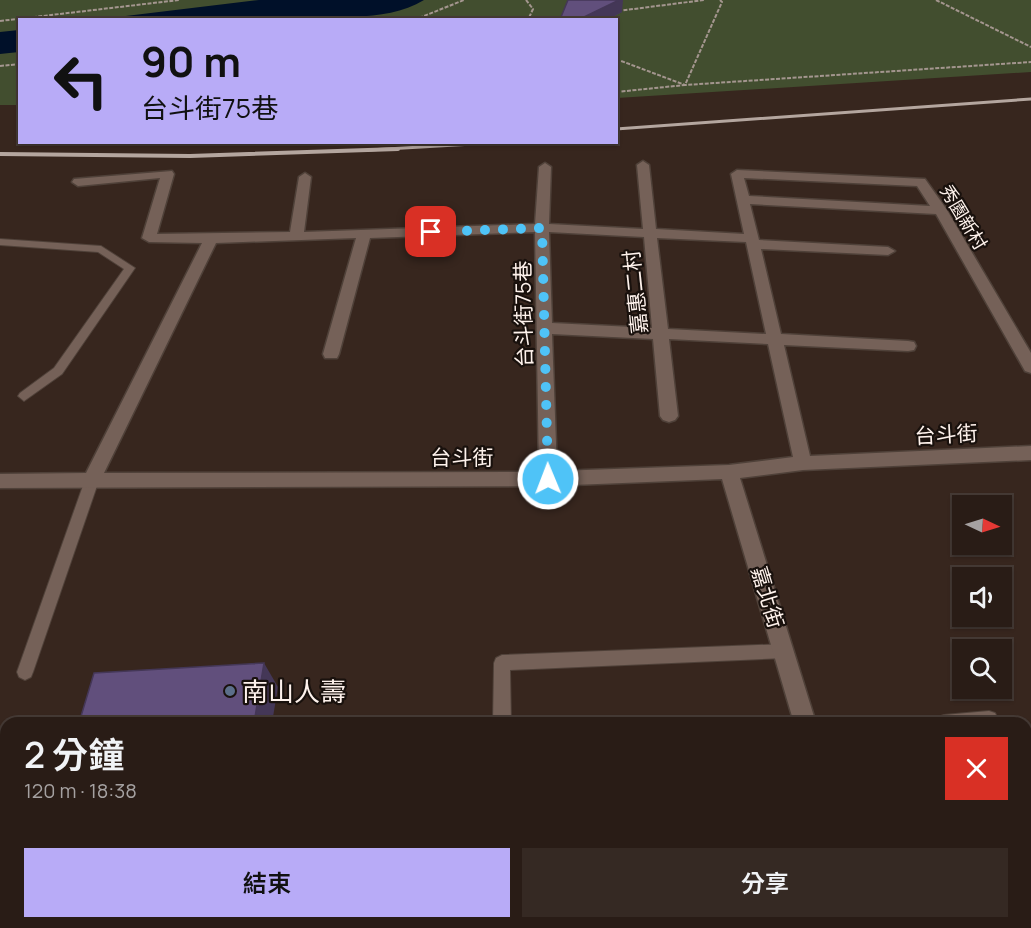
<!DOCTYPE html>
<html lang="zh-TW">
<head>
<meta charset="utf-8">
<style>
	:root { --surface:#291c16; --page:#352923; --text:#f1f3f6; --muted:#a5a1a1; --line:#453a35; --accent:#b8abf7 }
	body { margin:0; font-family:Manrope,"Noto Sans TC",sans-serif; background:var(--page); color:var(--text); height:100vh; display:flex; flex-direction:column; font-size:22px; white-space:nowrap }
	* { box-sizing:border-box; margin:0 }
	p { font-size:20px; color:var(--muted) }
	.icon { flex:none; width:33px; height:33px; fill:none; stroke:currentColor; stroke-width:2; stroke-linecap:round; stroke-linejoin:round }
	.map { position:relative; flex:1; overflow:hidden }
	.side { position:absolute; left:0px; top:717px; width:1032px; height:212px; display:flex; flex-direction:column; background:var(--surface); border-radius:18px 18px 0 0; box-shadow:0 2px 4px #0004,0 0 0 2px var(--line) }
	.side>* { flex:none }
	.guide { position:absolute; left:18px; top:18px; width:600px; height:126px; border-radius:0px; box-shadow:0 2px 4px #0004,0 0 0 2px var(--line); background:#b8abf7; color:#111; overflow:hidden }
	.needle { width:39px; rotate:94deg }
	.buttons { position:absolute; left:952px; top:495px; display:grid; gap:12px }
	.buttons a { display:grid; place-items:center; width:60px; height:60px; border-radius:0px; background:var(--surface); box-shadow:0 2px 4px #0004,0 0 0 2px var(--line); font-size:30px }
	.pin { position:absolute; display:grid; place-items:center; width:51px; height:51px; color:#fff; margin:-26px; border-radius:12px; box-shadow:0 3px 9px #0006 }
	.me { position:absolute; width:66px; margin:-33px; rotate:359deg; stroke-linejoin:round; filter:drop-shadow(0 0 4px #0008) }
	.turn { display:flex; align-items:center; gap:21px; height:126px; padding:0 24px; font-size:27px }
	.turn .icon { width:78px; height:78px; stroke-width:2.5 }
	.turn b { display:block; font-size:42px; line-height:51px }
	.round { display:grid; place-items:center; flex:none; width:63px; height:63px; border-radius:0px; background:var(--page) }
	.overview { display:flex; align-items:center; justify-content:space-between; height:102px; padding:0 24px }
	h1 { font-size:36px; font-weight:600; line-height:45px }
	.action { display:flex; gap:12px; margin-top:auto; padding:12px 24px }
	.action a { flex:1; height:69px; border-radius:0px; background:var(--accent); color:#111; font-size:24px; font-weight:600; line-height:69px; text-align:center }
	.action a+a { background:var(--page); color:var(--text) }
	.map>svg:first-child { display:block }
	.green { fill:#424e2f }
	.water { fill:#001029 }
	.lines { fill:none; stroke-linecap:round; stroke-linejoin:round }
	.lane-casing { stroke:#4f4139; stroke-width:2 }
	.street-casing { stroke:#4f4139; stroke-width:3 }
	.primary-casing { stroke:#4f4139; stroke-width:3 }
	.path { stroke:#a4968f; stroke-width:2; stroke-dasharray:4 1.5; stroke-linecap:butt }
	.lane { fill:#756158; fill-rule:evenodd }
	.street { fill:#756158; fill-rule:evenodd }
	.primary { fill:#c07d88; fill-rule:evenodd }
	.rail-far1 { stroke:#b4a69f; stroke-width:3 }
	.rail { stroke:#b4a69f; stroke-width:4 }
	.wall { fill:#53446b }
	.shaded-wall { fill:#443757 }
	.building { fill:#614f7c; stroke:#443757; stroke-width:1.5 }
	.route { stroke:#4fc3f7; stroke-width:10; stroke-dasharray:0 18 }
	.service-dot { fill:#5c6f8a; stroke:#19110d; stroke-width:2 }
	.labels { text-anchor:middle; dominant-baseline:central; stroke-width:4.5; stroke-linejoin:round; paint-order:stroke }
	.far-street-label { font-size:18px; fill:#fef2ec; stroke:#19110d }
	.street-label { font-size:21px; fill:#fef2ec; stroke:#19110d }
	.near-poi-label { font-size:26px; fill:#fef2ec; stroke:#19110d; text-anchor:start }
</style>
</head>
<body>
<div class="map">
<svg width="1031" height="928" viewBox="0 0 1031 928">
	<rect width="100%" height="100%" fill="#37261e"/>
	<g class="green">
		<path d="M0,0H1031V72L617,98L616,20H20L19,105H0Z"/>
		<path d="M1026,904H1031V928H899L898,923L1026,922Z"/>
	</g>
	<g class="water">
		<path d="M259,0H424C383,25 327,13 281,20L101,19Z"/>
		<path d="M19,30V52L0,54V32Z"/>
	</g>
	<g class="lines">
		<g class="lane-casing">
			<g id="lane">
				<path d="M0,239L101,246L135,268L62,374L24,401L18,396L20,393L54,368L124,269L98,252L0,245Z"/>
				<path d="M92,475L97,476L99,480L33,672L31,677L25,680L19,677L17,672L85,480L87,476Z"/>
				<path d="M785,644L791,646L793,651L791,656L785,658L510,670L511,723H493L494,663L496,658L502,655Z"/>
				<path d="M989,711L995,713L998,719L996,723H935L938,717L944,715Z"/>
			</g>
		</g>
		<g class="street-casing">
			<g id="street">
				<path d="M643,161L649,165L656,229L744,234L731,174L737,170L925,179L947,210L1031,353V373L1025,371L936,214L750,204L759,240L888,247L895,251L888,255L761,249L781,334L908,341L914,342L916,346L914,350L908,351L784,345L810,456L1031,446V460L803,470L740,478L816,723H794L722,479L548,486L0,488V474L86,473L202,243L149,242L142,238L160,178L78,186L72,182L74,179L172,171L174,174L157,234L290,232L299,177L305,173L311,177L304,232L535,224L539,167L545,163L551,167L549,224L643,229L637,165ZM744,178L917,186L930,206L749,196ZM535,232L539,472L104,473L216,243L356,238L323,354L325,358H337L339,354L370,238ZM549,232L644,237L652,328L552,323ZM657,238L746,242L766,334L668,329ZM552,334L653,339L660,416L663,420L669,422L675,420L678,416L669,339L768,344L793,457L729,465L557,471Z"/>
				<path d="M823,922H849L850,928H824Z"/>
			</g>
		</g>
		<g class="primary-casing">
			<g id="primary">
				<path d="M1031,865V891L1026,892V866Z"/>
				<path d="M366,922H456L454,928H364Z"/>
			</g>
		</g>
		<g class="path">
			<path d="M526,0L533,9L528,20"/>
			<path d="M936,0L1031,47"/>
			<path d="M618,11L704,0"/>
			<path d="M414,20L464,0"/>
			<path d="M0,21L179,0"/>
			<path d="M616,59L685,85L1031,62"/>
			<path d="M0,66L20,64"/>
			<path d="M616,92L685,85L722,2L720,0"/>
		</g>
		<use href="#lane" class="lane"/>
		<use href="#street" class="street"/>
		<use href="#primary" class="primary"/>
		<g class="rail-far1">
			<path d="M616,129L1031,99"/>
			<path d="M369,150L508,142"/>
		</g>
		<path class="rail" d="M0,154L190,156L398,149"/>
	</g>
	<path class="wall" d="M622,12L607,20H560L561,17Z"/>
	<g class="shaded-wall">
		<path d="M619,0H623L622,12L607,20H582V18Z"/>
		<path d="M264,663L278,687L272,723H254Z"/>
	</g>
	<g class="building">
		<path d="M568,0H619L582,18L561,17Z"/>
		<path d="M264,663L254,723H79L94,673Z"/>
	</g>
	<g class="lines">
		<path class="route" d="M431,232L542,228L548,479"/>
	</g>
	<circle class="service-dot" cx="230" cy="691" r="6"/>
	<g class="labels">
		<g class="far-street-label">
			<text transform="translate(964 217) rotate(59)">秀園新村</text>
		</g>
		<g class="street-label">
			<text transform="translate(635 292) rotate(-96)">嘉惠二村</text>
			<text transform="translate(523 314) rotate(-91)">台斗街75巷</text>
			<text transform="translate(946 434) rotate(-3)">台斗街</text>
			<text x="462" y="457">台斗街</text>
			<text transform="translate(768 597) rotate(73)">嘉北街</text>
		</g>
		<g class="near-poi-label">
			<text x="242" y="691">南山人壽</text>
		</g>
	</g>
</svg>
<div class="buttons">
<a><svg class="needle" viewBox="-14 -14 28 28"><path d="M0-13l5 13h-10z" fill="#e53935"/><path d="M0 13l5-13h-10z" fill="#a5a1a1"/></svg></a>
<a><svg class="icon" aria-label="sound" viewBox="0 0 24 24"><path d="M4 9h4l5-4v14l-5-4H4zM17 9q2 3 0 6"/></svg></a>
<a><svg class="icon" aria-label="search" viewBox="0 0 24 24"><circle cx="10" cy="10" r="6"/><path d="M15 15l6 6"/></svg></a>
</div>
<div class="pin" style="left:431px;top:232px;background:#d93025"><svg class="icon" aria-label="arrive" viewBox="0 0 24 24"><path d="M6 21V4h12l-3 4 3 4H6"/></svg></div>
<svg class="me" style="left:548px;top:479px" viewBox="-20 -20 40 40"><circle r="17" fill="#4fc3f7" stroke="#fff" stroke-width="3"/><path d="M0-11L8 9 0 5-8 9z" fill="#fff"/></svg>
<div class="guide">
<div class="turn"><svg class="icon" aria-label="left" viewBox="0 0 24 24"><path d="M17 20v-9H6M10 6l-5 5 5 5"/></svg><div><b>90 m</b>台斗街75巷</div></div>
</div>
<section class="side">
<div class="overview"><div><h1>2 分鐘</h1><p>120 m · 18:38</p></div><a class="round" style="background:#d93025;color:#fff"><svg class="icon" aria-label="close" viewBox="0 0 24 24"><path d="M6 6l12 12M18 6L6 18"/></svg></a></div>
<div class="action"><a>結束</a><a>分享</a></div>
</section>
</div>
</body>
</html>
